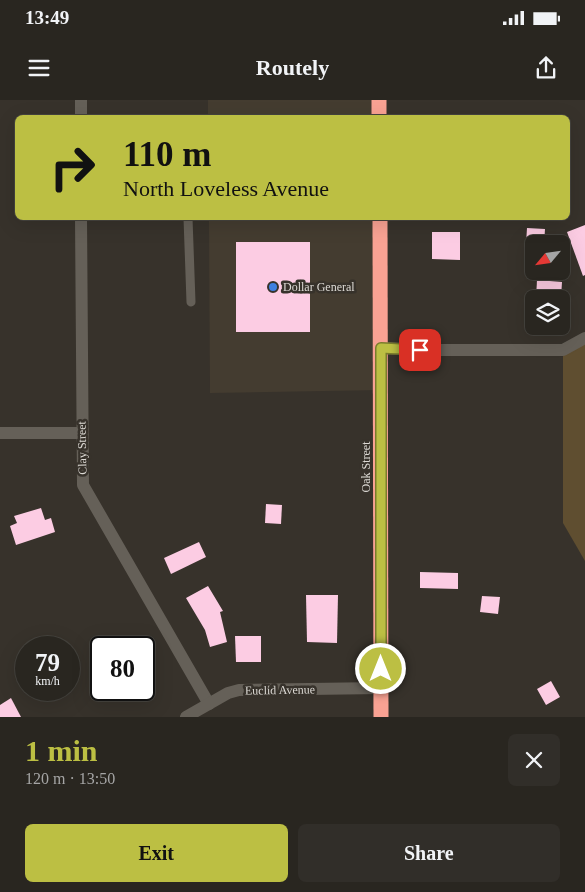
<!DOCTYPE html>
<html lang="en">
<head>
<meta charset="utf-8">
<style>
	:root { --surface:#292620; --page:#312e29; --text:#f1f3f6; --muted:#a5a5a5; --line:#45433e; --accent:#bcbf43 }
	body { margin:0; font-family:Georgia,serif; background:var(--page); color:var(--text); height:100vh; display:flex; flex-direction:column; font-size:19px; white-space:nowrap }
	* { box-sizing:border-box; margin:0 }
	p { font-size:16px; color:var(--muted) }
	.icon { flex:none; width:28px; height:28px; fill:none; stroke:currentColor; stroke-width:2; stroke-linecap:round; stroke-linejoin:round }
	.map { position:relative; height:617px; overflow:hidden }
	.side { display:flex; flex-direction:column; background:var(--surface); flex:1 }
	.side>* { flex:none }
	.guide { position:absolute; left:15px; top:15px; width:555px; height:105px; border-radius:8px; box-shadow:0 5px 20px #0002,0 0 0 1px var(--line); background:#bcbf43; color:#111; overflow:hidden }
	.needle { width:32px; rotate:241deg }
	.fabs { position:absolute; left:525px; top:135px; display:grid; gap:10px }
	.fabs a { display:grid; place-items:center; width:45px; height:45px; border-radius:8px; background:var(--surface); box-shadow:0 5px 20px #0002,0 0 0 1px var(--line); font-size:25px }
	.speed { position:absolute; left:15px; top:536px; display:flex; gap:10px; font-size:25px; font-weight:700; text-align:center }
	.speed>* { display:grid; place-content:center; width:65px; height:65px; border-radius:50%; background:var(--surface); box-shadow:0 5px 20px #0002,0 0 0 1px var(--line); line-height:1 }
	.speed small { font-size:12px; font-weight:400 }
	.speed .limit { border:2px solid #111; border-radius:8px; background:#fff; color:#111 }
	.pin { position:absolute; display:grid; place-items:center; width:42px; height:42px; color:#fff; margin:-21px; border-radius:10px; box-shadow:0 2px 8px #0006 }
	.me { position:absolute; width:55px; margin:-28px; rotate:0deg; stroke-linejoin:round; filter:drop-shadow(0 0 4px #0008) }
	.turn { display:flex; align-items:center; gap:18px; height:105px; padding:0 25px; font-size:22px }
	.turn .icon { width:65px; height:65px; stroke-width:2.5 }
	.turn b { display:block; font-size:35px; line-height:42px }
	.round { display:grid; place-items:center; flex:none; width:52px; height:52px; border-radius:8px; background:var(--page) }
	.headline { display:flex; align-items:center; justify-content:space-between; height:85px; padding:0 25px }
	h1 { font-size:30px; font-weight:700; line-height:38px; color:var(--accent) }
	.cta { display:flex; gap:10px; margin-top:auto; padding:10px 25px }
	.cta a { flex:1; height:58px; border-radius:8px; background:var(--accent); color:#111; font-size:20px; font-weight:700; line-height:58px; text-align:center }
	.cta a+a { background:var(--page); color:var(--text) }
	.status { display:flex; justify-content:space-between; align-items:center; height:35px; padding:0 25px; background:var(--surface); direction:ltr }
	.status svg { height:14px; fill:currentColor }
	header { display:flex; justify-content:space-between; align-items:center; height:65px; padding:0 25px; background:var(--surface); font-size:22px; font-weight:700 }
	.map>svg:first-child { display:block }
	.built { fill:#443c30 }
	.green { fill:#5f4e30 }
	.building { fill:#fccce3 }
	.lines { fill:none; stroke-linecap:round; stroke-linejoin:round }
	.lane { stroke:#656058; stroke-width:9 }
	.street { stroke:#656058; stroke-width:12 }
	.highway { stroke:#f9a293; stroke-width:15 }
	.route-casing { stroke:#7a7c2c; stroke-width:12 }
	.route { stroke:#bcbf43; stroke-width:9 }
	.shop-dot { fill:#3f7fe0; stroke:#37322b; stroke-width:2 }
	.labels { text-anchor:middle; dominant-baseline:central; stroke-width:5; stroke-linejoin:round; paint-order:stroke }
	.poi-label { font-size:12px; fill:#dddad5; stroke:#37322b; text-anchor:start }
	.street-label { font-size:12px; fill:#dddad5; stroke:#37322b }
</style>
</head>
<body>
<div class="status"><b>13:49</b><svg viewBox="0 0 49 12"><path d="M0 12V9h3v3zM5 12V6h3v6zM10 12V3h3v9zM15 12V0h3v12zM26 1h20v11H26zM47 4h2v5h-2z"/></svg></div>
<header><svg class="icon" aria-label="menu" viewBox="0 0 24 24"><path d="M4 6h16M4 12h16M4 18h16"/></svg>Routely<svg class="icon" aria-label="share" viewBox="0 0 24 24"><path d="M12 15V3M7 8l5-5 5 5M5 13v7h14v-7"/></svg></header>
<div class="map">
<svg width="585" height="617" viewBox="0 0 585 617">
	<rect width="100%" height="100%" fill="#37322b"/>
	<g class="built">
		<rect x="208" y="0" width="171" height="17"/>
		<path d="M209,118H380L381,290L210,293Z"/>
	</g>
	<path class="green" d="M585,238V461L563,423V250Z"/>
	<g class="building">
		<path d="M585,125V175L583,176L567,132Z"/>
		<path d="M527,128L545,129L544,144H526Z"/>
		<path d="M432,132H460V160L432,159Z"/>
		<rect x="236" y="142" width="74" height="90"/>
		<path d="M537,180L562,182L561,199H536Z"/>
		<path d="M266,404L282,405L281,424L265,423Z"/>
		<path d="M41,408L45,420L51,418L55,432L16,445L10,426L17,423L14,416Z"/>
		<path d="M199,442L206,457L171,474L164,458Z"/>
		<path d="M420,472L458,473V489L420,488Z"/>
		<path d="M208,486L223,511L220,512L227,542L210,547L205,530L186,498Z"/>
		<path d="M306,495H338L337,543L307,542Z"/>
		<path d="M482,496L500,497L498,514L480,512Z"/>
		<path d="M235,536H261V562H236Z"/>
		<path d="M551,581L560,597L546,605L537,589Z"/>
		<path d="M11,598L21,617H0V605Z"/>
	</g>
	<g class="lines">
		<path class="lane" d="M188,118L191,202"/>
		<g class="street">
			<path d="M81,0V18"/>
			<path d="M81,118L83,385L209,604"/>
			<path d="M381,248L435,250H563L585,238"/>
			<path d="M0,333H82"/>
			<path d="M186,617L228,593L239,590L381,588"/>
		</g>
		<g class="highway">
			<path d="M379,0V18"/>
			<path d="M380,118L381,617"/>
		</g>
	</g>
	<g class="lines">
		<g class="route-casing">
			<path id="route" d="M381,569V248L420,250"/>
		</g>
		<use href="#route" class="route"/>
	</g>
	<circle class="shop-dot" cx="273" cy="187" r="5"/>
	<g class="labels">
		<g class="poi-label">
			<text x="283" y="187">Dollar General</text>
		</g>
		<g class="street-label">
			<text transform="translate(82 348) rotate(-91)">Clay Street</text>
			<text transform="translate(366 367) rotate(-90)">Oak Street</text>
			<text transform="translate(280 590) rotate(-1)">Euclid Avenue</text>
		</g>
	</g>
</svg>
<div class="fabs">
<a><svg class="needle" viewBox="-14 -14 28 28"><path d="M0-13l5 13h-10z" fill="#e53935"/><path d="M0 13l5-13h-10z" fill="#a5a5a5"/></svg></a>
<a><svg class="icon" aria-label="layers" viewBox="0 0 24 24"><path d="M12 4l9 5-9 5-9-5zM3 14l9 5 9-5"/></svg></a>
</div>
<div class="speed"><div>79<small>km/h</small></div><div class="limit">80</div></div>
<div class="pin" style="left:420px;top:250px;background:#d93025"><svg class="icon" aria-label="arrive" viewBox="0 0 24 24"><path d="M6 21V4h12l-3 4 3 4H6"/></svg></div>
<svg class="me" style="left:381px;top:569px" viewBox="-20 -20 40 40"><circle r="17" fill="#bcbf43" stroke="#fff" stroke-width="3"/><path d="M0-11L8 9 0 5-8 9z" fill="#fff"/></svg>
<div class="guide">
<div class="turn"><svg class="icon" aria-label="right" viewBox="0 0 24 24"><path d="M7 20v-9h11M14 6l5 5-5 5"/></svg><div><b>110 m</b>North Loveless Avenue</div></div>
</div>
</div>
<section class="side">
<div class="headline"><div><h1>1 min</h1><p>120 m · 13:50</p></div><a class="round"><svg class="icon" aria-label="close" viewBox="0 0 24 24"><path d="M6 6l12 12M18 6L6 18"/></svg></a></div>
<div class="cta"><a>Exit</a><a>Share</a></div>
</section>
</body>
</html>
